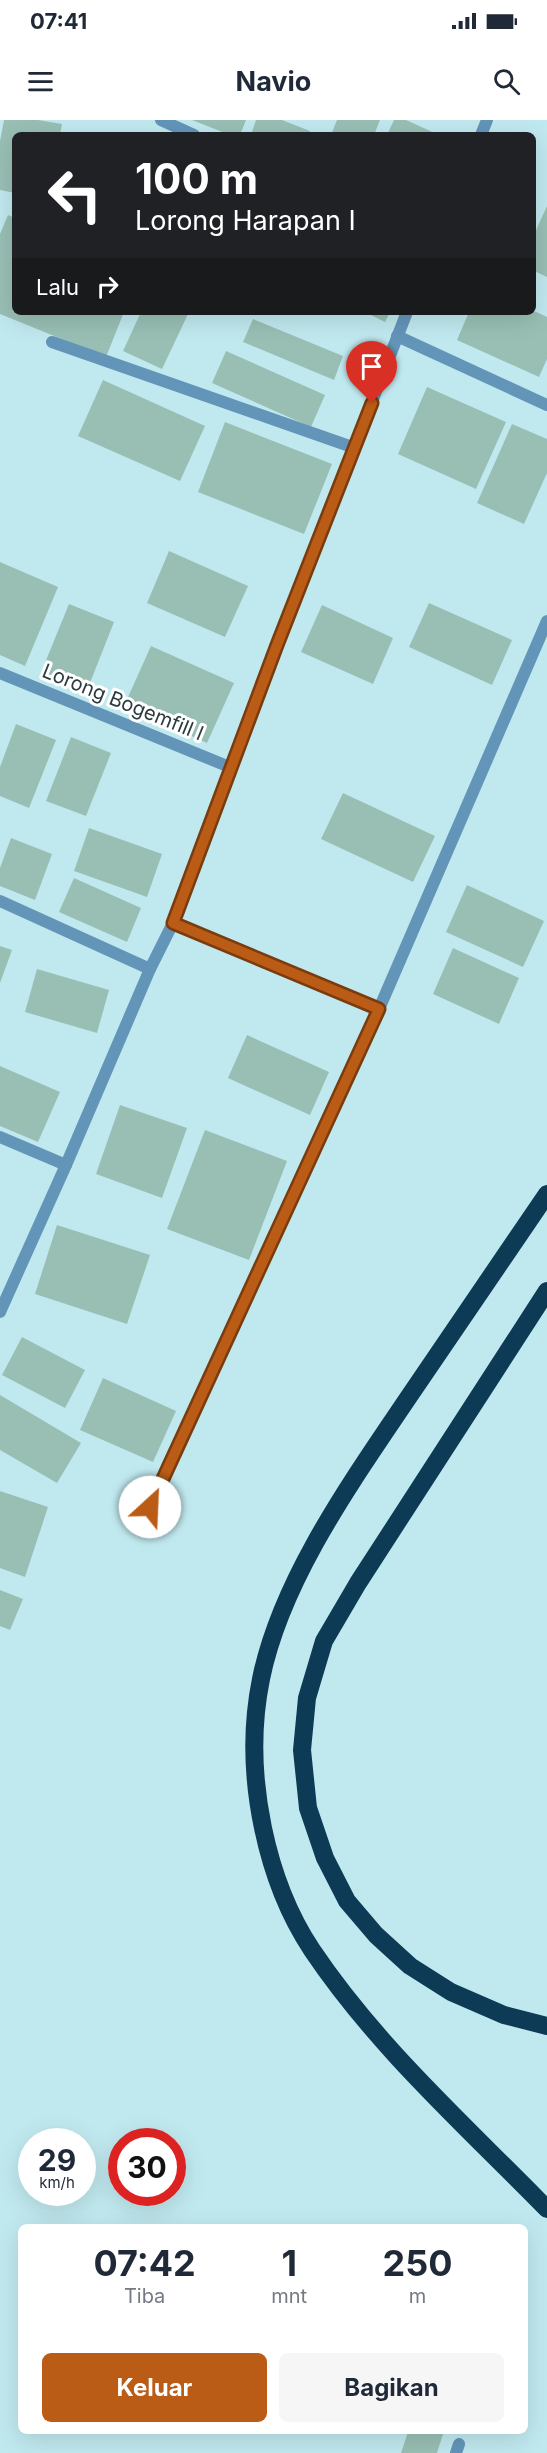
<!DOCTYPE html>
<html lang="id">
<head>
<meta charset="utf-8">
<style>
	:root { --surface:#fff; --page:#f6f6f7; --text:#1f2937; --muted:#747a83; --accent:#bb5c16 }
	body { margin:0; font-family:Inter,sans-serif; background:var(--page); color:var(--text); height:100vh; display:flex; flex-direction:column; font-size:22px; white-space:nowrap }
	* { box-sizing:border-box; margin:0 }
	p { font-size:20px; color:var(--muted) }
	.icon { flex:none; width:33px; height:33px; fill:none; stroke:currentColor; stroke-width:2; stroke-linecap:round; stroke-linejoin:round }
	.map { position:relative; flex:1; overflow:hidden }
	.panel { position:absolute; left:18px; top:2104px; width:510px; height:210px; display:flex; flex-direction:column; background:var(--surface); border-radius:9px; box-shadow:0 6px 24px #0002 }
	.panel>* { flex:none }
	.top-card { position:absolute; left:12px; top:12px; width:524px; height:183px; border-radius:9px; box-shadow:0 6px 24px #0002; background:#202124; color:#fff; overflow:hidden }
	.speed { position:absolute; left:18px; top:2008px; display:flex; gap:12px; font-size:30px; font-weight:700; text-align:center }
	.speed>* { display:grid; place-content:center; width:78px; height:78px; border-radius:50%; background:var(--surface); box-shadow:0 6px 24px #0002; line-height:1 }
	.speed small { font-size:15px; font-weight:400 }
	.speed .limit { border:9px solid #d22; background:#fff; color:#111 }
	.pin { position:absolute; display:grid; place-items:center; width:51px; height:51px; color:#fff; margin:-62px -26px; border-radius:50% 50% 50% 0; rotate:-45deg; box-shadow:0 0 6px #0007 }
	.pin .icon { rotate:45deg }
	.me { position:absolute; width:66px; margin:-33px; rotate:25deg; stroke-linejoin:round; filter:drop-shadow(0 0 4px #0008) }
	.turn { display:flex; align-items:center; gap:21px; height:126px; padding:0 24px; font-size:27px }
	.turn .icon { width:78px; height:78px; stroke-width:2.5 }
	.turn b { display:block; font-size:42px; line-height:51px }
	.then { display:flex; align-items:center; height:57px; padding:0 24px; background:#0003; gap:12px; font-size:22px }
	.eta { display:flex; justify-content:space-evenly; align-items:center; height:102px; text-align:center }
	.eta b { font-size:36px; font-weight:700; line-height:42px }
	.action { display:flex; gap:12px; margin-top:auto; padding:12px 24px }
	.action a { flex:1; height:69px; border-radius:9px; background:var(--accent); color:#fff; font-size:24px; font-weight:700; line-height:69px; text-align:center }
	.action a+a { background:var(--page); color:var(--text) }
	.status { display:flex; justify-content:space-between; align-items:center; height:42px; padding:0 30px; background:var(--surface); direction:ltr }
	.status svg { height:16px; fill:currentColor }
	header { display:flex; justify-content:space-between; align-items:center; height:78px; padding:0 24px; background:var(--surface); font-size:27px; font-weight:700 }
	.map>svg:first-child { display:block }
	.building { fill:#99bfb5 }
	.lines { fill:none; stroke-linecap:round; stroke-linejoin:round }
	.minor { stroke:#6395b9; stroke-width:12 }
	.motorway { stroke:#0d3a55; stroke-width:18 }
	.route-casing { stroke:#7a3c0e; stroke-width:15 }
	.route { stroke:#bb5c16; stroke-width:10 }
	.labels { text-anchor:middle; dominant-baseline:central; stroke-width:6; stroke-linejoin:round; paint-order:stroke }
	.street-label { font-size:20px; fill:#2b3b3e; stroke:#fff }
</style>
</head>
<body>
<div class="status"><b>07:41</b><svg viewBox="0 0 49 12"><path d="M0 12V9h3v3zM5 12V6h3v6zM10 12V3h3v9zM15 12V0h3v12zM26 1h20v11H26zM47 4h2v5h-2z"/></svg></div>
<header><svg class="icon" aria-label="menu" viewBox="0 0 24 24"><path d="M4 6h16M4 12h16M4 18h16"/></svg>Navio<svg class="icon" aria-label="search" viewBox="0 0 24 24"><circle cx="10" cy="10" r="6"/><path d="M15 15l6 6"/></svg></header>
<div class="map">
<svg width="547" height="2333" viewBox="0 0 547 2333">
	<rect width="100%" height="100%" fill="#c0e9ef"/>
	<g class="building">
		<path d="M4,0H38L62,4L60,15H15V73L0,70V21Z"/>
		<path d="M192,0H246L240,15H230Z"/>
		<path d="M256,0H282L310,11L308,15H251Z"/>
		<path d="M337,0H380L374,15H331Z"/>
		<path d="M394,0H406L439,15H387Z"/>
		<path d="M547,86V157L532,150V119Z"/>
		<path d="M8,95L15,98V192H124L106,237L0,194V114Z"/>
		<path d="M532,190L547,197V239L539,257L457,220L469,192Z"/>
		<path d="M141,192H189L162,249L123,231Z"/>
		<path d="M365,192H390L385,202Z"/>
		<path d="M253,199L343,236L334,260L243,222Z"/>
		<path d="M226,231L325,275L311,307L212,263Z"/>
		<path d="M103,260L205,306L180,361L78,316Z"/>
		<path d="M427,267L506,302L476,369L398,334Z"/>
		<path d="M225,302L332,344L304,414L198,372Z"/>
		<path d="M512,304L547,319V353L524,404L477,383Z"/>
		<path d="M169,431L248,466L225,517L147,483Z"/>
		<path d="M0,442L58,467L25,546L0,535Z"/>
		<path d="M429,483L512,520L492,565L409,527Z"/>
		<path d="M69,484L114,502L86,573L40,555Z"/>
		<path d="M322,485L393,518L373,564L301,532Z"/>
		<path d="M151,526L234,563L207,623L124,586Z"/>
		<path d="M16,604L56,620L29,688L0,676V647Z"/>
		<path d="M71,617L111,633L86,696L46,681Z"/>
		<path d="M343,673L435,716L413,762L321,719Z"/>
		<path d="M89,708L162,734L147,777L74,751Z"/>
		<path d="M11,718L52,734L35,780L0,766V748Z"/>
		<path d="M74,758L141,788L127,822L59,792Z"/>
		<path d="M467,765L544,801L523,847L446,812Z"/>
		<path d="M0,826L12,830L0,863Z"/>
		<path d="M453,828L519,858L499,904L433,874Z"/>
		<path d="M37,849L109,870L97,913L25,892Z"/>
		<path d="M247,915L329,952L310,995L228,958Z"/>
		<path d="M0,946L60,972L38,1022L0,1006Z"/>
		<path d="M120,985L187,1008L162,1078L96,1054Z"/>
		<path d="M205,1010L287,1041L249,1140L167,1109Z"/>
		<path d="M57,1105L150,1135L127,1204L35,1174Z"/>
		<path d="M22,1217L85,1250L65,1288L2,1255Z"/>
		<path d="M103,1258L176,1291L153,1342L80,1310Z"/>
		<path d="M0,1275L81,1323L57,1363L0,1330Z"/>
		<path d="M0,1371L48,1387L25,1457L0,1448Z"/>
		<path d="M0,1470L23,1479L10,1510L0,1506Z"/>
		<path d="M408,2312H435L443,2314L437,2333H401Z"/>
	</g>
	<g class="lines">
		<g class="minor">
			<path d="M161,0L194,15"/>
			<path d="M481,15L487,0"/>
			<path d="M397,216L547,285"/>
			<path d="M52,222L355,328"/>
			<path d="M0,553L232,648"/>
			<path d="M0,781L150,849"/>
			<path d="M173,803L379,889"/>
			<path d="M0,1017L66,1045"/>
			<path d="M0,1192L66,1045L150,849L173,803L277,525L407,192"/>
			<path d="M150,1387L379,889L547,501"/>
			<path d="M456,2333L459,2324"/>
		</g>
		<g class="motorway">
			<path d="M547,1074C501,1142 455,1210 408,1278C352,1361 281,1460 261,1559C251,1608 253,1660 263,1708C272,1751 288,1794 312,1830C377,1927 466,2006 547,2089"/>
			<path d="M547,1171L358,1463L324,1521L307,1578L302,1630L308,1688L325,1738L347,1781L376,1815L410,1846L451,1872L504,1895L547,1906"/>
		</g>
	</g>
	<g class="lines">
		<g class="route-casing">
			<path id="route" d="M150,1387L379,889L173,803L277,525L372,283"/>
		</g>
		<use href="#route" class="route"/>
	</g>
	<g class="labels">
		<g class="street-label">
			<text transform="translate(123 582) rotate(22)">Lorong Bogemfill I</text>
		</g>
	</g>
</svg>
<div class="speed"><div>29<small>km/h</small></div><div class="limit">30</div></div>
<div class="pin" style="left:372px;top:283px;background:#d93025"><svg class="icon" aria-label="arrive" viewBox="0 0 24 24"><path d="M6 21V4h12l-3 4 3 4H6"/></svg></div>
<svg class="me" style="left:150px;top:1387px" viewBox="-20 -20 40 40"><circle r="19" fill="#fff"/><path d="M0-13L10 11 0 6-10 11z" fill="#bb5c16"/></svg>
<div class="top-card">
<div class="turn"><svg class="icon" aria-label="left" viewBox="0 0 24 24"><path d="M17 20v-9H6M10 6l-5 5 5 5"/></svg><div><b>100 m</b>Lorong Harapan I</div></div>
<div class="then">Lalu<svg class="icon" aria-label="right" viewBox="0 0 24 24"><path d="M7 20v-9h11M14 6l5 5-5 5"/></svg></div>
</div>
<section class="panel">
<div class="eta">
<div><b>07:42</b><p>Tiba</p></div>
<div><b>1</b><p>mnt</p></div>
<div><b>250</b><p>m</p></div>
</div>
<div class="action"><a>Keluar</a><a>Bagikan</a></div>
</section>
</div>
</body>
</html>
